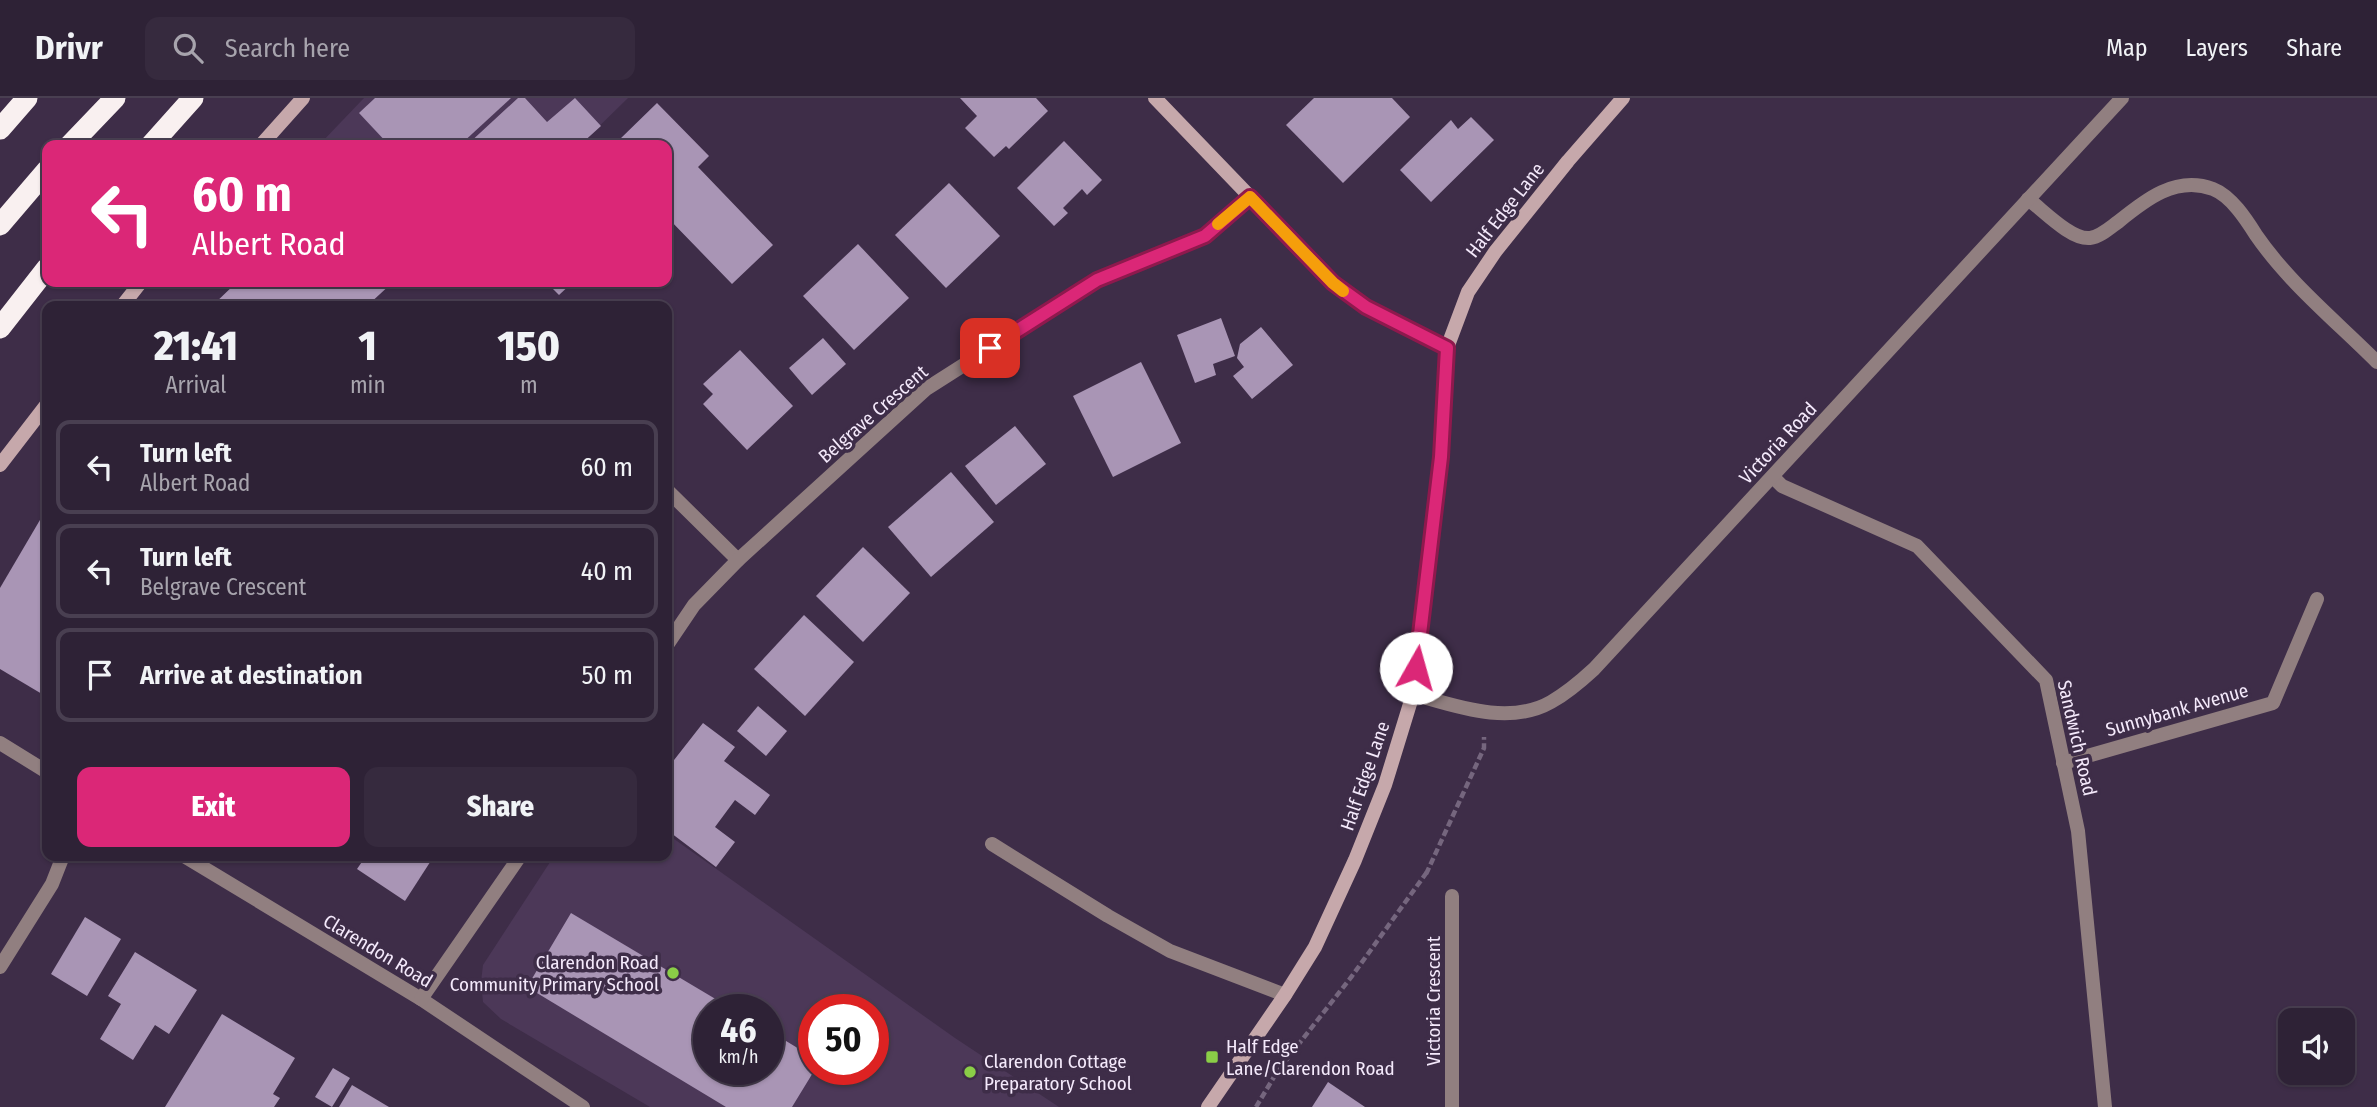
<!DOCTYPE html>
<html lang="en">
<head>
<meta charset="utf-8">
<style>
	:root { --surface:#2e2236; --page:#362a3e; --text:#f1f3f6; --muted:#a7a4ad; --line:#493f51; --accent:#db2777 }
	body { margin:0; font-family:"Fira Sans Condensed",sans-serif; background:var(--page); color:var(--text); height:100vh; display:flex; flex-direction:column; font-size:26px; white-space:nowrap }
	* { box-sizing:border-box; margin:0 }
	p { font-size:23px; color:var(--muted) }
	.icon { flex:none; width:38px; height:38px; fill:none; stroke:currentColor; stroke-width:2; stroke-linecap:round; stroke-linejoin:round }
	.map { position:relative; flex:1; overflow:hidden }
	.drawer { position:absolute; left:42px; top:203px; width:630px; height:560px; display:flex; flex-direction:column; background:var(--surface); border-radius:14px; box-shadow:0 2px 5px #0004,0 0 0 2px var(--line) }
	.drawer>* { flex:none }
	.hud { position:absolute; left:42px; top:42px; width:630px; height:147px; border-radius:14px; box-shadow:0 2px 5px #0004,0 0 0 2px var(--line); background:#db2777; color:#fff; overflow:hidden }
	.buttons { position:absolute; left:2278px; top:910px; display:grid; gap:14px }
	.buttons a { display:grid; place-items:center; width:77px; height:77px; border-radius:14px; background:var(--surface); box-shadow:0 2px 5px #0004,0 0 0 2px var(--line); font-size:35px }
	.speed { position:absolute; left:693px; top:896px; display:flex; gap:14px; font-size:35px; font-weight:700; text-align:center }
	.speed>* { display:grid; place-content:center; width:91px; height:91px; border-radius:50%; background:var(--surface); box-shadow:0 2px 5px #0004,0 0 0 2px var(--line); line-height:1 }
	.speed small { font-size:18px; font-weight:400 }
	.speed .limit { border:10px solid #d22; background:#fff; color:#111 }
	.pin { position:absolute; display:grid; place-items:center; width:60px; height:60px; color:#fff; margin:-30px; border-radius:14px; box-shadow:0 4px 10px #0006 }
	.me { position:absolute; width:77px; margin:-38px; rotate:7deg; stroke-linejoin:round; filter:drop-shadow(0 0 5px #0008) }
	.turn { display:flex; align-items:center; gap:24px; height:147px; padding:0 35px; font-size:32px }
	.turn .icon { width:91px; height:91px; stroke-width:2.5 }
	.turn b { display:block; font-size:49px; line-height:60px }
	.eta { display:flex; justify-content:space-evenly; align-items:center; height:119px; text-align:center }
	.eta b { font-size:42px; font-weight:800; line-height:49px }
	.button { display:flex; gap:14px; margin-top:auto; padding:14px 35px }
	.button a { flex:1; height:80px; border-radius:14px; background:var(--accent); color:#fff; font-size:28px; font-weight:800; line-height:80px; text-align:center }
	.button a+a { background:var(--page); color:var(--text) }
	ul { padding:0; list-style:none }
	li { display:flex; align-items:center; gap:21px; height:94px; margin:0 14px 10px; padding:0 21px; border:4px solid var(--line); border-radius:14px }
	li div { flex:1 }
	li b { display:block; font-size:26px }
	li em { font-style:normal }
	header { display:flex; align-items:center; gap:42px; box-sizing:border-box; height:98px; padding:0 35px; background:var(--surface); border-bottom:2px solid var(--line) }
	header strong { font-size:33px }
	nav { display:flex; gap:38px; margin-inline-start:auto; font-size:24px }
	.search { width:490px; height:63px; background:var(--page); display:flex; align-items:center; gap:18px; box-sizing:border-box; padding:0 24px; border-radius:14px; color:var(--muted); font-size:26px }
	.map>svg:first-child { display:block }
	.built { fill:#4c3858; fill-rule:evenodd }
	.building { fill:#a995b5 }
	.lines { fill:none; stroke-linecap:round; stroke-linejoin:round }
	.path { stroke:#75667e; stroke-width:4.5; stroke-dasharray:7 3.5; stroke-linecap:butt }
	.lane { stroke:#917f80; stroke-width:14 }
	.street { stroke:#917f80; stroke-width:14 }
	.secondary { stroke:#c6a8ab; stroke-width:14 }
	.highway { stroke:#f9f0f0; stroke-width:21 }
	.route-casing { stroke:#8e194d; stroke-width:18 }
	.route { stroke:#db2777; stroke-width:12 }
	.slow { stroke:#f59e0b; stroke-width:12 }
	.poi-dot { fill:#8ace47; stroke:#3e2d48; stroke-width:2.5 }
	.labels { text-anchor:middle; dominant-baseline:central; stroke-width:7; stroke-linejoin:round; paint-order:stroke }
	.street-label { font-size:19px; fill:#f4e9fb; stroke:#3e2d48 }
	.poi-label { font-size:19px; fill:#f4e9fb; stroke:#3e2d48; text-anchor:start }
</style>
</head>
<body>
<header>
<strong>Drivr</strong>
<div class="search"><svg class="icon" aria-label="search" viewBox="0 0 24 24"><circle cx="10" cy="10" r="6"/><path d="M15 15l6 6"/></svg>Search here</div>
<nav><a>Map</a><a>Layers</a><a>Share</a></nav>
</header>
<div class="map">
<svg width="2377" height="1009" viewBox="0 0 2377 1009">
	<rect width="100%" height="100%" fill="#3e2d48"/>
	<g class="built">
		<path d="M364,0H628L580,47H319Z"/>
		<path d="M667,736L955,940L1059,1009H650L501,921L483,904L481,884L483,867L554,758H667ZM709,912H768V971H709ZM814,912H873V971H814Z"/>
	</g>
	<g class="building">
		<path d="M375,0H511L460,47H389L359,15Z"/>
		<path d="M518,0H525L547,24L575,0L601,28L580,47H467Z"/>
		<path d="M960,0H1036L1048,13L1009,51L1006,48L994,59L965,30L977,18Z"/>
		<path d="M1314,0H1392L1410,19L1343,85L1286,27Z"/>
		<path d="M657,5L709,58L698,69L773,147L732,186L667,119V99L670,95L667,91V47H624L619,42Z"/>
		<path d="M1471,19L1494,42L1431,104L1400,72L1451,22L1458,31Z"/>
		<path d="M1064,43L1102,82L1087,97L1082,91L1063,110L1068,115L1054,128L1017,90Z"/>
		<path d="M949,85L1000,138L946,190L895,137Z"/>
		<path d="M858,146L909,200L854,252L803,198Z"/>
		<path d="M237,184H255L259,188L264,184H393L367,208H212Z"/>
		<path d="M546,184H573L559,197Z"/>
		<path d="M1221,220L1235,258L1213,266L1216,277L1195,285L1177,237Z"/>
		<path d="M1261,229L1293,267L1252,301L1233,278L1244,269L1237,260L1240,246Z"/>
		<path d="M823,240L846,266L812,297L789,270Z"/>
		<path d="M740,252L793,308L747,352L703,306L713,296L703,286Z"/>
		<path d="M1141,264L1181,345L1113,379L1073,298Z"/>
		<path d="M1015,328L1046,366L996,407L965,368Z"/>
		<path d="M951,374L994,424L931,479L888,429Z"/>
		<path d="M47,410V599L0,571V490Z"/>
		<path d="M863,449L910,495L863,544L816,498Z"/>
		<path d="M804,517L854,564L805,618L754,571Z"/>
		<path d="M758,608L787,633L766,658L737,633Z"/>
		<path d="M703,625L735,649L724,663L770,697L755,717L735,702L715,729L735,744L716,769L667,732V671Z"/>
		<path d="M366,758H434L405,803L357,771Z"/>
		<path d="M571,815L734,912H709V971H768V932L814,960V973L792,1009H726L527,889Z"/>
		<path d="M85,819L121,841L87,898L51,876Z"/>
		<path d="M135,854L197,892L169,936L155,927L133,962L100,941L121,906L108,898Z"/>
		<path d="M222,916L295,960L273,996L280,1000L274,1009H165Z"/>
		<path d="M333,970L350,980L332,1009L315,999Z"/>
		<path d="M1328,984L1365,1009H1312Z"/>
		<path d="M352,987L389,1009H339Z"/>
	</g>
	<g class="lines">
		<g class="path">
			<path d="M1429,775L1427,774L1484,650V639"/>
			<path d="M1256,1009L1277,974L1352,878L1427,774"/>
		</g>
		<path class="lane" d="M2028,101C2043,112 2071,142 2090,140C2100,139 2111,129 2118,124C2145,102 2176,77 2213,91C2231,98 2246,121 2256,137C2289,185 2336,223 2377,264"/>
		<g class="street">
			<path d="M1773,379L1782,388L1917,448L2046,582L2078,733L2105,1009"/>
			<path d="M667,392L738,462"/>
			<path d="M667,547L694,507L738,462L926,291L1097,182L1205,138L1250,99"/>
			<path d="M1413,596C1456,608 1509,628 1551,604C1567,595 1581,583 1594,571L2122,0"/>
			<path d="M0,645L47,674"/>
			<path d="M2063,665L2273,605L2317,501"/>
			<path d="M992,746L1108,818L1170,853L1285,897"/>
			<path d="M184,758L421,901L583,1009"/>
			<path d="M0,869L52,786L63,758"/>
			<path d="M421,901L520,758"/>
			<path d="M1452,1009V798"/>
		</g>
		<g class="secondary">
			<path d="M1155,0L1333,185L1366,209L1447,250"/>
			<path d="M261,47L303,0"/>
			<path d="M122,208L141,184"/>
			<path d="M0,367L47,306"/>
			<path d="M1208,1009L1285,897L1315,849L1355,762L1385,687L1413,596L1441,359L1447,250L1468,194L1495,154L1568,63L1623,0"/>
		</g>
		<g class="highway">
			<path d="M0,31L27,0"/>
			<path d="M70,47L115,0"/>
			<path d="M151,47L193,0"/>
			<path d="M0,127L47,72"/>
			<path d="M0,230L47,170"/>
		</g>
	</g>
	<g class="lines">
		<g class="route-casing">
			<path id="route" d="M990,250L1097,182L1205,138L1250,99L1333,185L1366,209L1447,250L1441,359L1416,570"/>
		</g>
		<use href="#route" class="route"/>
		<path class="slow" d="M1218,126L1250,99L1333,185L1343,193"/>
	</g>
	<g class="poi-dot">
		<circle cx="673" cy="875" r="7"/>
		<rect x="1205" y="952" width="14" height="14" rx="3.5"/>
		<circle cx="970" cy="974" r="7"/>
	</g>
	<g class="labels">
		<g class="street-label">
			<text transform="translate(1505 112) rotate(-52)">Half Edge Lane</text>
			<text transform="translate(873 316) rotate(-41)">Belgrave Crescent</text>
			<text transform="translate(1778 345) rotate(-47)">Victoria Road</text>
			<text transform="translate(2177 612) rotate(-16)">Sunnybank Avenue</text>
			<text transform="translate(2077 640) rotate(77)">Sandwich Road</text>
			<text transform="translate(1365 678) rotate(-71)">Half Edge Lane</text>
			<text transform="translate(378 853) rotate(31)">Clarendon Road</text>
			<text transform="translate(1433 903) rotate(-90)">Victoria Crescent</text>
		</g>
		<g class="poi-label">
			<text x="659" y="864" text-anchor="end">Clarendon Road<tspan x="659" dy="22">Community Primary School</tspan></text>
			<text x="1226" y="948">Half Edge<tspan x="1226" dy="22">Lane/Clarendon Road</tspan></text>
			<text x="984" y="963">Clarendon Cottage<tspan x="984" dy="22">Preparatory School</tspan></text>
		</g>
	</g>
</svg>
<div class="buttons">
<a><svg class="icon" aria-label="sound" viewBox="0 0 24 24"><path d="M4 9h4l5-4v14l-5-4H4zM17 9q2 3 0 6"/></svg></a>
</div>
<div class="speed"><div>46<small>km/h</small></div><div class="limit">50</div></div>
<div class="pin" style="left:990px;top:250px;background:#d93025"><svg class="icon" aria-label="arrive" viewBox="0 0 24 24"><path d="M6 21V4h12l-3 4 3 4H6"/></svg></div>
<svg class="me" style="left:1416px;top:570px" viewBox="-20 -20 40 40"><circle r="19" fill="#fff"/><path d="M0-13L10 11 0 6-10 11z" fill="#db2777"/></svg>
<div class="hud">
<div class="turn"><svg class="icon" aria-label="left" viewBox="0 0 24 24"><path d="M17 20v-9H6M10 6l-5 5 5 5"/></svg><div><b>60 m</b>Albert Road</div></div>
</div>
<section class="drawer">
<div class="eta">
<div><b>21:41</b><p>Arrival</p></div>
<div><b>1</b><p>min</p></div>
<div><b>150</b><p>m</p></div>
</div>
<ul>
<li><svg class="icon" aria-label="left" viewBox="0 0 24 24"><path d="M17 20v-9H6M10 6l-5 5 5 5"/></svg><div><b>Turn left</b><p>Albert Road</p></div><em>60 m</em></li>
<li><svg class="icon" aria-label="left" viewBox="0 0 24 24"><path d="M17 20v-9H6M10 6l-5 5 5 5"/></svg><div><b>Turn left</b><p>Belgrave Crescent</p></div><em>40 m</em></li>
<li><svg class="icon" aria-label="arrive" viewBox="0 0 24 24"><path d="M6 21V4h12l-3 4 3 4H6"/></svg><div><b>Arrive at destination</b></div><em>50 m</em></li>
</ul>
<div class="button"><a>Exit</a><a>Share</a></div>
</section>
</div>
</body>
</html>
